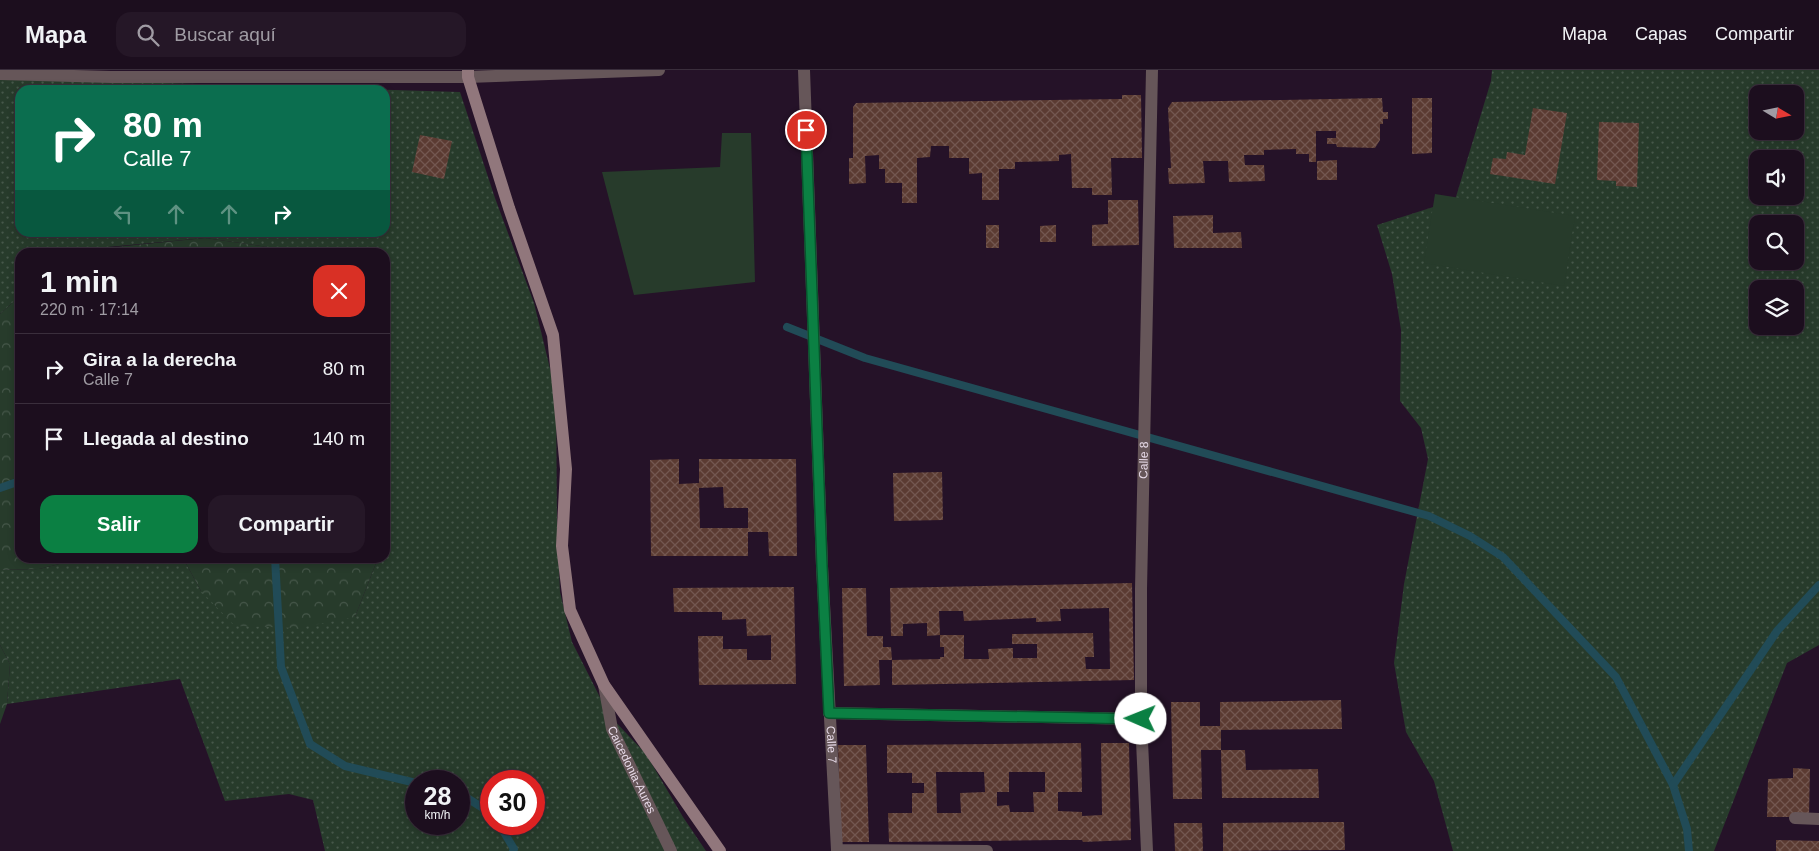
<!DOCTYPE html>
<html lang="es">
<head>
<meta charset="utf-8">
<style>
	:root { --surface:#1c0e1e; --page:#251727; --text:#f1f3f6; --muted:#a09ca4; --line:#3a2e3c; --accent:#0b8043 }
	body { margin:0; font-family:Arial,sans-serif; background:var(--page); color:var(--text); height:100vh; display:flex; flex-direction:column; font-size:19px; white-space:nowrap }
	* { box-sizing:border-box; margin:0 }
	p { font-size:16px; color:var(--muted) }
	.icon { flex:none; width:28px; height:28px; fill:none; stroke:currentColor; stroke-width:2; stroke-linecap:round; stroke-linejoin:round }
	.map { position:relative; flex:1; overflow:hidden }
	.drawer { position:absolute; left:15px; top:178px; width:375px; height:315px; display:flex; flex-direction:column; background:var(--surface); border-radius:15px; box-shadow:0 2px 8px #0003,0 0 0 1px var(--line) }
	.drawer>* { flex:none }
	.hud { position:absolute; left:15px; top:15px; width:375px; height:152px; border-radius:15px; box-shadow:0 2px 8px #0003,0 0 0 1px var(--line); background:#0b6e4f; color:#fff; overflow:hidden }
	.needle { width:32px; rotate:100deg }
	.buttons { position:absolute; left:1749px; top:15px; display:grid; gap:10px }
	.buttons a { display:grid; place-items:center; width:55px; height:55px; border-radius:10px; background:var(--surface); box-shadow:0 2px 8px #0003,0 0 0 1px var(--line); font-size:25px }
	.speed { position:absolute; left:405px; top:700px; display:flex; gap:10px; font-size:25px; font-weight:700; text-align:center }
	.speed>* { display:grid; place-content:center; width:65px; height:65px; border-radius:50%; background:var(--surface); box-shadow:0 2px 8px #0003,0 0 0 1px var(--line); line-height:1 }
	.speed small { font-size:12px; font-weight:400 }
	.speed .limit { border:8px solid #d22; background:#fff; color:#111 }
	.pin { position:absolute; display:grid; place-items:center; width:42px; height:42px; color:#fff; margin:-21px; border:2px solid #fff; border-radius:50%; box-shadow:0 1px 5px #0007 }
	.me { position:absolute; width:55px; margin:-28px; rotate:271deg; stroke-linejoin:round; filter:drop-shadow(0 0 4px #0008) }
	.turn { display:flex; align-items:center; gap:18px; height:105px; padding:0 25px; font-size:22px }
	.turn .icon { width:65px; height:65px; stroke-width:2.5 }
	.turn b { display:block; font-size:35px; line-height:42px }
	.lanes { display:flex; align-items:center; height:48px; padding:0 25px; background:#0003; justify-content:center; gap:25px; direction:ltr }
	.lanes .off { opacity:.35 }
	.round { display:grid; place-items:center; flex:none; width:52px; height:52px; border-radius:15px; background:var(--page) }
	.head { display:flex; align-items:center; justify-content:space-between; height:85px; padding:0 25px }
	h1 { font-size:30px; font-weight:700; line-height:38px }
	.button { display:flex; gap:10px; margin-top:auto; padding:10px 25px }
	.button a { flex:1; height:58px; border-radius:15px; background:var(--accent); color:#fff; font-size:20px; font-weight:700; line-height:58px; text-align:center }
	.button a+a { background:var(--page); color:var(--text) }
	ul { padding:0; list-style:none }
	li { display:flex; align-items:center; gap:15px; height:70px; padding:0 25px; border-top:1px solid var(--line) }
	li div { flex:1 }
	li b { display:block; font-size:19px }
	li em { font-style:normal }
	header { display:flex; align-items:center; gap:30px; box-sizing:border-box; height:70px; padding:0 25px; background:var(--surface); border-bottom:1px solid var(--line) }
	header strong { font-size:24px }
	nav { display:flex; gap:28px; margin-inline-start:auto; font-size:18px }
	.search { width:350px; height:45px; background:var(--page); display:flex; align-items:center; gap:12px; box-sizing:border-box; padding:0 18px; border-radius:15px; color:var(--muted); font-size:19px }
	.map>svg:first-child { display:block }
	.grass { fill:url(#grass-dots); fill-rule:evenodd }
	.forest { fill:url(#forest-crowns) }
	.pitch { fill:#273b2b }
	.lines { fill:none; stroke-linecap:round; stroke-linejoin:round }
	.stream { stroke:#214b57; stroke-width:8 }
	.building { fill:url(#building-cross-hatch); fill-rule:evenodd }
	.minor { stroke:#665659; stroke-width:12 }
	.secondary { stroke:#91777c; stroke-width:12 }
	.route-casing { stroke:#07532c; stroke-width:12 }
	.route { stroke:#0b8043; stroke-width:9 }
	.labels { text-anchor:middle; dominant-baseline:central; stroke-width:4.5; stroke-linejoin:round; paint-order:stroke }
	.street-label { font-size:12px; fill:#e7dae8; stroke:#0a040b }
</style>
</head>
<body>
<header>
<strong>Mapa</strong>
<div class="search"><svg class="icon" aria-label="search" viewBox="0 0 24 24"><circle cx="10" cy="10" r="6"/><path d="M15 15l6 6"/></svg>Buscar aquí</div>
<nav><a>Mapa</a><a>Capas</a><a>Compartir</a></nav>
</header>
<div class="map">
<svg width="1819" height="781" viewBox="0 0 1819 781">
	<defs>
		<pattern id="grass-dots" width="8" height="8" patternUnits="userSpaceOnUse" patternTransform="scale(1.25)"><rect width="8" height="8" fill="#273b2b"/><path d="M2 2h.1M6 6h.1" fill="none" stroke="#46574a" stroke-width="1.8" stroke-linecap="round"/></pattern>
		<pattern id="forest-crowns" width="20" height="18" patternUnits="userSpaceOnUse" patternTransform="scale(1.25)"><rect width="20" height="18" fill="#273b2b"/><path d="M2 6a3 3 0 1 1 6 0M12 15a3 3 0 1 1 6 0" fill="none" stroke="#46574a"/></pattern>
		<pattern id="building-cross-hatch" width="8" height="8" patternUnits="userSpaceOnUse" patternTransform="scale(1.25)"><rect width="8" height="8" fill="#5b3b32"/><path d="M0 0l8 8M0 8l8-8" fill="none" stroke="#735750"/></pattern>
	</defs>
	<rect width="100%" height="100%" fill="#251228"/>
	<g class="grass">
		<path d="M1492,0H1819V575L1787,593L1714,781H1453L1434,711L1406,662L1394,593L1404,514L1428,389L1421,358L1400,331L1401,260L1392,204L1377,155L1455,130L1491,11ZM1758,24H1795V61H1758ZM1758,89H1795V126H1758ZM1758,154H1795V191H1758ZM1758,219H1795V256H1758Z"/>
		<path d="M0,8L460,22L495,128L534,233L556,323L557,450L560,522L572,572L609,645L646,684L683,747L706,781H325L313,730L289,724L225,731L180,609L7,634L10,594L0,575V500L39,499L84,488H183L201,521L355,547L378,488H385V182H280L275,178L205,168L86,179L81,182H20V226L0,244ZM20,20H385V162H20ZM416,711H459V754H416ZM491,711H534V754H491Z"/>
	</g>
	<g class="forest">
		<path d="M205,168L275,178L280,182H81L85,180Z"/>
		<path d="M20,226V488H84L39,499L0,500V244Z"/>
		<path d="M183,488H378L355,547L298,558L235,556L201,521Z"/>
		<path d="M0,575L10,594L7,634L0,654Z"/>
	</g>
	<g class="pitch">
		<path d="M722,63H751L755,212L634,225L602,102L720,97Z"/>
		<path d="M1435,124L1575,146L1564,216L1424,193Z"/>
	</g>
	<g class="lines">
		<g class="stream">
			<path d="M787,257L865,288L1429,446L1470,466L1503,487L1616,607L1673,715L1687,759L1689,781"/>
			<path d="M0,418L20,411"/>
			<path d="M275,488L281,597L310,674L345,696L416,713"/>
			<path d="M1673,715L1777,561L1819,515"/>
			<path d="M459,723L491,743"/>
			<path d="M499,754L514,779L513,781"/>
		</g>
	</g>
	<g class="building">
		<path d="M1122,25H1141L1142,88H1111L1112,125H1092V118H1072L1071,84L1059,85V91L1015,92V99H999V130H982V103L969,104V88H949V76H931L930,87L917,88V133H902V113H885V99H879V85L865,86L866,113L849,114V88H853V37L856,33L1122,29Z"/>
		<path d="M1382,28L1383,42H1388V49H1383V54H1380V70L1375,78L1337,77L1336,74H1327V68H1336V61H1316V92H1309V84H1296V79L1264,80V85H1244L1245,95H1264L1265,111L1229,112L1228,91H1203L1205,113L1169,114L1168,98H1171L1168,38L1172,32Z"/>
		<path d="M1412,28H1432V83L1412,84Z"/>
		<path d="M1533,38L1567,43L1555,114L1490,104L1493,88L1506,89L1507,82L1525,85Z"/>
		<path d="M1599,52L1639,53L1637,117L1616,116V111L1597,110Z"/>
		<path d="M420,65L452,71L444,109L412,102Z"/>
		<path d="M1337,90V110H1317V91Z"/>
		<path d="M1108,130H1138L1139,175L1092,176V155L1108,154Z"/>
		<path d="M1213,145V163L1241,162L1242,178H1174L1173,146Z"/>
		<rect x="986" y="155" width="13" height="23"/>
		<path d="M1056,155V172H1040V156Z"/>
		<path d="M679,389V414L699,413V389H796L797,486H769L768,462H748V486H651L650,390ZM723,417L724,438H748V458H700L699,418Z"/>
		<path d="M942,402L943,450L894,451L893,403Z"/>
		<path d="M1132,513L1134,610L892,615V590H879L880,615L844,616L842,518H866L867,566H883V577H891L892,590L940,589V587H944V577H940V565H964V589H989L988,579L1013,578V588H1037V574H1012V564L1093,563L1094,587H1085L1086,599H1110L1109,538L1060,539L1061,551L1036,552V548L964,551L963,541H939L940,565L927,566V553L903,554V566H891L890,518Z"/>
		<path d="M794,517L796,614L699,615L698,566H723V579H747V590H771V565L747,566L746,549L722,550V542H674L673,518Z"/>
		<path d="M1341,630L1342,659L1221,660V680H1201L1202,729H1173L1171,632H1200V656H1220V632Z"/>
		<path d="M1081,673L1082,722H1058V741L1082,742V746L1102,745L1101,673H1129L1131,770L1083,772L1082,770H1059L889,772L888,743H912V723H924V713H912V703H887V675ZM936,702H984L985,722L960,723L961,743H937ZM1009,702H1045V722H1033L1034,742H1010L1009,735L997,736V722H1009Z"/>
		<path d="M838,675H866L869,772H841Z"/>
		<path d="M1221,680H1245L1246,700L1318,699L1319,728H1222Z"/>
		<path d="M1793,698L1810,699L1809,747H1767L1768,709L1793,708Z"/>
		<path d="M1344,752L1345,780L1223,781V753Z"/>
		<path d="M1174,753H1202L1203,781H1175Z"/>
		<path d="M1776,770L1819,771V781H1776Z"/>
	</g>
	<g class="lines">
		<g class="minor">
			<path id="s1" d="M804,0L822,496L837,780L987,781"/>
			<path d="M0,4L111,7H468L659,0"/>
			<path id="s2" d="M604,615L612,659L671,781"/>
			<path d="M829,643L1141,649"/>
			<path d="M1795,748L1819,749"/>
			<path id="s3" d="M1147,781L1141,649V519L1152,0"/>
		</g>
		<path class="secondary" d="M468,0V7L509,138L553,265L566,399L562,476L570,540L604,615L720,781"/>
	</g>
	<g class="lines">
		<g class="route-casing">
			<path id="route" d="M806,60L822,496L829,643L1141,649"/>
		</g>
		<use href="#route" class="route"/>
	</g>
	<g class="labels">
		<g class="street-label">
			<text stroke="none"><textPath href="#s3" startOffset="391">Calle 8</textPath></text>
			<text stroke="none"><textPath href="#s1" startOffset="675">Calle 7</textPath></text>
			<text stroke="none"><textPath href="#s2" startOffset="90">Caicedonia-Aures</textPath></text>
		</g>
	</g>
</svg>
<div class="buttons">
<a><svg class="needle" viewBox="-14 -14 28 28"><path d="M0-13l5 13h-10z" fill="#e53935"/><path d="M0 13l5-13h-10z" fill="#a09ca4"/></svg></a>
<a><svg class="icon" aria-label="sound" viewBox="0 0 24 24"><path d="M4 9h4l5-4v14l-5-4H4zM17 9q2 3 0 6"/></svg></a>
<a><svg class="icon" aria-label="search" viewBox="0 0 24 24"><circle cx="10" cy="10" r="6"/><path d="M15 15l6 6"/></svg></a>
<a><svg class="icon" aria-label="layers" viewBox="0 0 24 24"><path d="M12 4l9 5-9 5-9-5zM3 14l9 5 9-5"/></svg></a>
</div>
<div class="speed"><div>28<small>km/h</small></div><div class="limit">30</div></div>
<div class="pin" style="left:806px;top:60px;background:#d93025"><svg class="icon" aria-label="arrive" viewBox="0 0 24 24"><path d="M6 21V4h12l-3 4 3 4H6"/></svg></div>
<svg class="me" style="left:1141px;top:649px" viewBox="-20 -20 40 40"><circle r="19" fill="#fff"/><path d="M0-13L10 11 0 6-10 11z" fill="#0b8043"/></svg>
<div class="hud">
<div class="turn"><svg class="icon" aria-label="right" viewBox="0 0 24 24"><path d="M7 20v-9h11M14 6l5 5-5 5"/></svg><div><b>80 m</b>Calle 7</div></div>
<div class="lanes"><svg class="icon off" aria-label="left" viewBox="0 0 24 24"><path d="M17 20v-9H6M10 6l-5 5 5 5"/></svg><svg class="icon off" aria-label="ahead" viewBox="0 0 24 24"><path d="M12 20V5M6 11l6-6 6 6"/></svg><svg class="icon off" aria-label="ahead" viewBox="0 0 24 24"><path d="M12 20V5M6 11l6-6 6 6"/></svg><svg class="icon" aria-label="right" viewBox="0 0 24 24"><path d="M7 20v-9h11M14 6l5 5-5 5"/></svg></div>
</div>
<section class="drawer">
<div class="head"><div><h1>1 min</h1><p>220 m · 17:14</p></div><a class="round" style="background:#d93025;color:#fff"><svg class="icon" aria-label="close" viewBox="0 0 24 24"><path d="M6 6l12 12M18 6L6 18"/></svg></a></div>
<ul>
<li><svg class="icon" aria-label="right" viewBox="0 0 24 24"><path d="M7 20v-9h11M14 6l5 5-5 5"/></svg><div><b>Gira a la derecha</b><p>Calle 7</p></div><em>80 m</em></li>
<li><svg class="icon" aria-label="arrive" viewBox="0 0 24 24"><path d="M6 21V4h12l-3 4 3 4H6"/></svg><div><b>Llegada al destino</b></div><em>140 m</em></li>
</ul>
<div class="button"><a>Salir</a><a>Compartir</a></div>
</section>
</div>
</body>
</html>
